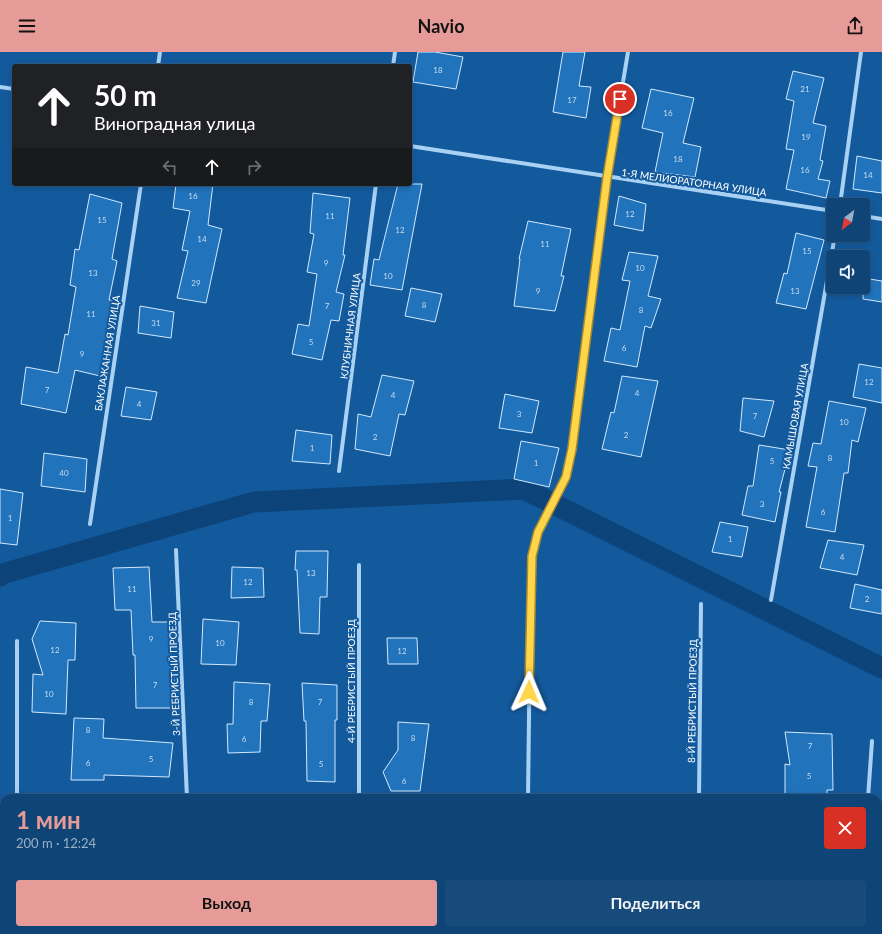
<!DOCTYPE html>
<html lang="ru">
<head>
<meta charset="utf-8">
<style>
	:root { --surface:#0e4476; --page:#174b7b; --text:#f1f3f6; --muted:#9bb0c5; --line:#2e5c88; --accent:#e69b98 }
	body { margin:0; font-family:Lato,sans-serif; background:var(--page); color:var(--text); height:100vh; display:flex; flex-direction:column; font-size:15px; white-space:nowrap }
	* { box-sizing:border-box; margin:0 }
	p { font-size:13px; color:var(--muted) }
	.icon { flex:none; width:22px; height:22px; fill:none; stroke:currentColor; stroke-width:2; stroke-linecap:round; stroke-linejoin:round }
	.map { position:relative; flex:1; overflow:hidden }
	.details { position:absolute; left:0px; top:742px; width:882px; height:140px; display:flex; flex-direction:column; background:var(--surface); border-radius:12px 12px 0 0; box-shadow:0 2px 6px #0003,0 0 0 1px var(--line) }
	.details>* { flex:none }
	.guide { position:absolute; left:12px; top:12px; width:400px; height:122px; border-radius:4px; box-shadow:0 2px 6px #0003,0 0 0 1px var(--line); background:#202124; color:#fff; overflow:hidden }
	.needle { width:26px; rotate:212deg }
	.tools { position:absolute; left:826px; top:146px; display:grid; gap:8px }
	.tools a { display:grid; place-items:center; width:44px; height:44px; border-radius:4px; background:var(--surface); box-shadow:0 2px 6px #0003,0 0 0 1px var(--line); font-size:20px }
	.pin { position:absolute; display:grid; place-items:center; width:34px; height:34px; color:#fff; margin:-17px; border:2px solid #fff; border-radius:50%; box-shadow:0 1px 4px #0007 }
	.me { position:absolute; width:44px; margin:-22px; rotate:1deg; stroke-linejoin:round; filter:drop-shadow(0 0 3px #0008) }
	.turn { display:flex; align-items:center; gap:14px; height:84px; padding:0 16px; font-size:18px }
	.turn .icon { width:52px; height:52px; stroke-width:2.5 }
	.turn b { display:block; font-size:28px; line-height:34px }
	.lanes { display:flex; align-items:center; height:38px; padding:0 16px; background:#0003; justify-content:center; gap:20px; direction:ltr }
	.lanes .off { opacity:.35 }
	.round { display:grid; place-items:center; flex:none; width:42px; height:42px; border-radius:4px; background:var(--page) }
	.headline { display:flex; align-items:center; justify-content:space-between; height:68px; padding:0 16px }
	h1 { font-size:24px; font-weight:700; line-height:30px; color:var(--accent) }
	.action { display:flex; gap:8px; margin-top:auto; padding:8px 16px }
	.action a { flex:1; height:46px; border-radius:4px; background:var(--accent); color:#111; font-size:16px; font-weight:700; line-height:46px; text-align:center }
	.action a+a { background:var(--page); color:var(--text) }
	header { display:flex; justify-content:space-between; align-items:center; height:52px; padding:0 16px; background:var(--accent); color:#111; font-size:18px; font-weight:700 }
	.map>svg:first-child { display:block }
	.lines { fill:none; stroke-linecap:round; stroke-linejoin:round }
	.canal { stroke:#0c4379; stroke-width:21 }
	.building { fill:#2173bc; stroke:#d2e9fd }
	.minor { stroke:#a9d1f4; stroke-width:4 }
	.route-casing { stroke:#a68a30; stroke-width:10 }
	.route { stroke:#ffd54a; stroke-width:7 }
	.labels { text-anchor:middle; dominant-baseline:central; stroke-width:4; stroke-linejoin:round; paint-order:stroke }
	.number-label { font-size:8px; fill:#c8dcee }
	.street-label { font-size:10px; fill:#fff; stroke:#135a9d }
</style>
</head>
<body>
<header><svg class="icon" aria-label="menu" viewBox="0 0 24 24"><path d="M4 6h16M4 12h16M4 18h16"/></svg>Navio<svg class="icon" aria-label="share" viewBox="0 0 24 24"><path d="M12 15V3M7 8l5-5 5 5M5 13v7h14v-7"/></svg></header>
<div class="map">
<svg width="882" height="882" viewBox="0 0 882 882">
	<rect width="100%" height="100%" fill="#135a9d"/>
	<g class="lines">
		<path class="canal" d="M0,524L5,521L254,450L524,437L882,616"/>
	</g>
	<g class="building">
		<path d="M418,0H435L463,5L456,37L413,30Z"/>
		<path d="M563,0H585L579,34L591,35L586,66L553,60Z"/>
		<path d="M793,19L824,26L813,71L826,74L820,108L823,109L818,127L830,129L826,146L786,137L794,98L786,97L794,49L786,47Z"/>
		<path d="M651,37L694,46L683,91L701,95L695,125L655,120L663,81L642,76Z"/>
		<path d="M857,104L882,109V141L853,137Z"/>
		<path d="M176,132H213L208,173L222,177L206,251L177,246L188,199L182,198L190,159L173,156Z"/>
		<path d="M398,132H422L402,238L370,233L374,207L379,208Z"/>
		<path d="M313,141L350,146L343,203H345L336,240L344,242L339,269L331,268L322,308L292,302L298,272L309,274L317,222L307,220L314,182L310,181Z"/>
		<path d="M90,142L122,151L112,207L117,209L109,248H113L100,324L75,318L66,361L21,352L26,315L58,321L65,282L68,283L76,235L70,233L75,197L79,198Z"/>
		<path d="M619,144L646,152L643,179L614,173Z"/>
		<path d="M528,169L571,177L561,224H564L555,259L514,254L520,207H519Z"/>
		<path d="M796,181L824,188L806,257L776,251L784,221L787,222Z"/>
		<path d="M629,200L658,204L648,244L661,247L651,276L645,274L637,315L604,309L611,276L620,278L630,229L622,228Z"/>
		<path d="M863,226L882,229V250L863,247Z"/>
		<path d="M411,236L442,242L435,270L405,264Z"/>
		<path d="M140,254L174,260L171,286L138,281Z"/>
		<path d="M859,312L882,316V351L853,345Z"/>
		<path d="M382,323L414,329L405,363L399,362L390,404L355,397L358,362L371,365Z"/>
		<path d="M622,324L658,329L641,405L602,397L611,360L614,361Z"/>
		<path d="M126,335L157,340L151,368L121,364Z"/>
		<path d="M505,342L539,349L532,381L499,376Z"/>
		<path d="M743,346L774,349L764,385L740,379Z"/>
		<path d="M829,349L866,356L858,390L852,388L848,421H844L835,480L806,475L817,415L808,414L813,391L821,392Z"/>
		<path d="M296,378L332,383L330,412L292,409Z"/>
		<path d="M521,389L559,396L549,435L514,427Z"/>
		<path d="M759,393L790,398L779,440H781L775,470L742,463L748,434H753Z"/>
		<path d="M44,401L87,407L85,440L41,434Z"/>
		<path d="M0,437L23,441L17,493L0,491Z"/>
		<path d="M720,470L748,475L742,505L712,500Z"/>
		<path d="M828,488L864,493L857,523L820,516Z"/>
		<path d="M296,499H328L327,545H320L319,582L300,581L297,518H295Z"/>
		<path d="M149,515L152,570H171L170,609H174V656H136L135,603H133L131,558H115L113,516Z"/>
		<path d="M232,515L263,516L264,545L231,546Z"/>
		<path d="M855,532L882,538V562L850,556Z"/>
		<path d="M203,567L239,570L236,613L201,612Z"/>
		<path d="M40,569L76,571L75,608H68L66,662L32,660L33,622L43,623L32,587Z"/>
		<path d="M387,586H417L418,612H388Z"/>
		<path d="M234,630L270,632L267,669H261L260,700L228,701L227,672H233Z"/>
		<path d="M302,631L337,633V668H335V730L307,729L306,669H304Z"/>
		<path d="M74,666L104,667L103,686L173,691L169,725L104,723V728H71Z"/>
		<path d="M398,670L429,672L420,739H391L383,720L398,698Z"/>
		<path d="M785,680L832,682L833,738H827V746H785V712L790,713Z"/>
	</g>
	<g class="lines">
		<g class="minor">
			<path d="M158,14L160,0"/>
			<path d="M393,14L395,0"/>
			<path d="M0,35L14,37"/>
			<path d="M410,94L833,159"/>
			<path d="M840,153L861,0"/>
			<path d="M863,164L882,167"/>
			<path d="M339,419L376,132"/>
			<path d="M90,472L141,132"/>
			<path d="M176,498L187,746"/>
			<path d="M359,513V746"/>
			<path d="M771,548L835,183"/>
			<path d="M17,746V589"/>
			<path d="M528,746L531,504L538,480L566,425L572,397L607,126L628,0"/>
			<path d="M699,746L701,552"/>
			<path d="M868,746L872,689"/>
			<path d="M0,858H4"/>
			<path d="M878,869L882,868"/>
			<path d="M0,871L5,882"/>
			<path d="M339,882L344,878"/>
			<path d="M601,882L606,878"/>
			<path d="M781,882L784,878"/>
		</g>
	</g>
	<g class="lines">
		<g class="route-casing">
			<path id="route" d="M529,640L532,504L538,480L566,425L572,397L607,126L620,47"/>
		</g>
		<use href="#route" class="route"/>
	</g>
	<g class="labels">
		<g class="number-label">
			<text x="438" y="18">18</text>
			<text x="805" y="37">21</text>
			<text x="572" y="48">17</text>
			<text x="668" y="61">16</text>
			<text x="806" y="85">19</text>
			<text x="678" y="107">18</text>
			<text x="805" y="118">16</text>
			<text x="868" y="123">14</text>
			<text x="193" y="144">16</text>
			<text x="630" y="162">12</text>
			<text x="330" y="164">11</text>
			<text x="102" y="168">15</text>
			<text x="400" y="178">12</text>
			<text x="202" y="187">14</text>
			<text x="545" y="192">11</text>
			<text x="807" y="199">15</text>
			<text x="326" y="211">9</text>
			<text x="640" y="216">10</text>
			<text x="93" y="221">13</text>
			<text x="388" y="224">10</text>
			<text x="196" y="231">29</text>
			<text x="538" y="239">9</text>
			<text x="795" y="239">13</text>
			<text x="424" y="253">8</text>
			<text x="327" y="254">7</text>
			<text x="641" y="258">8</text>
			<text x="91" y="262">11</text>
			<text x="156" y="271">31</text>
			<text x="311" y="290">5</text>
			<text x="624" y="296">6</text>
			<text x="82" y="302">9</text>
			<text x="869" y="330">12</text>
			<text x="47" y="338">7</text>
			<text x="637" y="341">4</text>
			<text x="393" y="343">4</text>
			<text x="139" y="352">4</text>
			<text x="519" y="362">3</text>
			<text x="755" y="364">7</text>
			<text x="844" y="370">10</text>
			<text x="626" y="383">2</text>
			<text x="375" y="385">2</text>
			<text x="312" y="396">1</text>
			<text x="830" y="406">8</text>
			<text x="772" y="409">5</text>
			<text x="536" y="411">1</text>
			<text x="64" y="421">40</text>
			<text x="762" y="452">3</text>
			<text x="823" y="460">6</text>
			<text x="10" y="466">1</text>
			<text x="730" y="487">1</text>
			<text x="842" y="505">4</text>
			<text x="311" y="521">13</text>
			<text x="248" y="530">12</text>
			<text x="132" y="537">11</text>
			<text x="867" y="547">2</text>
			<text x="151" y="587">9</text>
			<text x="220" y="591">10</text>
			<text x="55" y="598">12</text>
			<text x="402" y="599">12</text>
			<text x="155" y="633">7</text>
			<text x="49" y="642">10</text>
			<text x="251" y="650">8</text>
			<text x="320" y="650">7</text>
			<text x="88" y="678">8</text>
			<text x="413" y="686">8</text>
			<text x="244" y="687">6</text>
			<text x="810" y="694">7</text>
			<text x="151" y="707">5</text>
			<text x="88" y="711">6</text>
			<text x="321" y="712">5</text>
			<text x="809" y="724">5</text>
			<text x="404" y="729">6</text>
		</g>
		<g class="street-label">
			<text transform="translate(694 130) rotate(8)">1-Я МЕЛИОРАТОРНАЯ УЛИЦА</text>
			<text transform="translate(350 274) rotate(-83)">КЛУБНИЧНАЯ УЛИЦА</text>
			<text transform="translate(107 301) rotate(-81)">БАКЛАЖАННАЯ УЛИЦА</text>
			<text transform="translate(795 364) rotate(-80)">КАМЫШОВАЯ УЛИЦА</text>
			<text transform="translate(174 622) rotate(-92)">3-Й РЕБРИСТЫЙ ПРОЕЗД</text>
			<text transform="translate(351 629) rotate(-90)">4-Й РЕБРИСТЫЙ ПРОЕЗД</text>
			<text transform="translate(692 649) rotate(-89)">8-Й РЕБРИСТЫЙ ПРОЕЗД</text>
		</g>
	</g>
</svg>
<div class="tools">
<a><svg class="needle" viewBox="-14 -14 28 28"><path d="M0-13l5 13h-10z" fill="#e53935"/><path d="M0 13l5-13h-10z" fill="#9bb0c5"/></svg></a>
<a><svg class="icon" aria-label="sound" viewBox="0 0 24 24"><path d="M4 9h4l5-4v14l-5-4H4zM17 9q2 3 0 6"/></svg></a>
</div>
<div class="pin" style="left:620px;top:47px;background:#d93025"><svg class="icon" aria-label="arrive" viewBox="0 0 24 24"><path d="M6 21V4h12l-3 4 3 4H6"/></svg></div>
<svg class="me" style="left:529px;top:640px" viewBox="-20 -20 40 40"><path d="M0-17L14 15 0 8-14 15z" fill="#ffd54a" stroke="#fff" stroke-width="4"/></svg>
<div class="guide">
<div class="turn"><svg class="icon" aria-label="ahead" viewBox="0 0 24 24"><path d="M12 20V5M6 11l6-6 6 6"/></svg><div><b>50 m</b>Виноградная улица</div></div>
<div class="lanes"><svg class="icon off" aria-label="left" viewBox="0 0 24 24"><path d="M17 20v-9H6M10 6l-5 5 5 5"/></svg><svg class="icon" aria-label="ahead" viewBox="0 0 24 24"><path d="M12 20V5M6 11l6-6 6 6"/></svg><svg class="icon off" aria-label="right" viewBox="0 0 24 24"><path d="M7 20v-9h11M14 6l5 5-5 5"/></svg></div>
</div>
<section class="details">
<div class="headline"><div><h1>1 мин</h1><p>200 m · 12:24</p></div><a class="round" style="background:#d93025;color:#fff"><svg class="icon" aria-label="close" viewBox="0 0 24 24"><path d="M6 6l12 12M18 6L6 18"/></svg></a></div>
<div class="action"><a>Выход</a><a>Поделиться</a></div>
</section>
</div>
</body>
</html>
